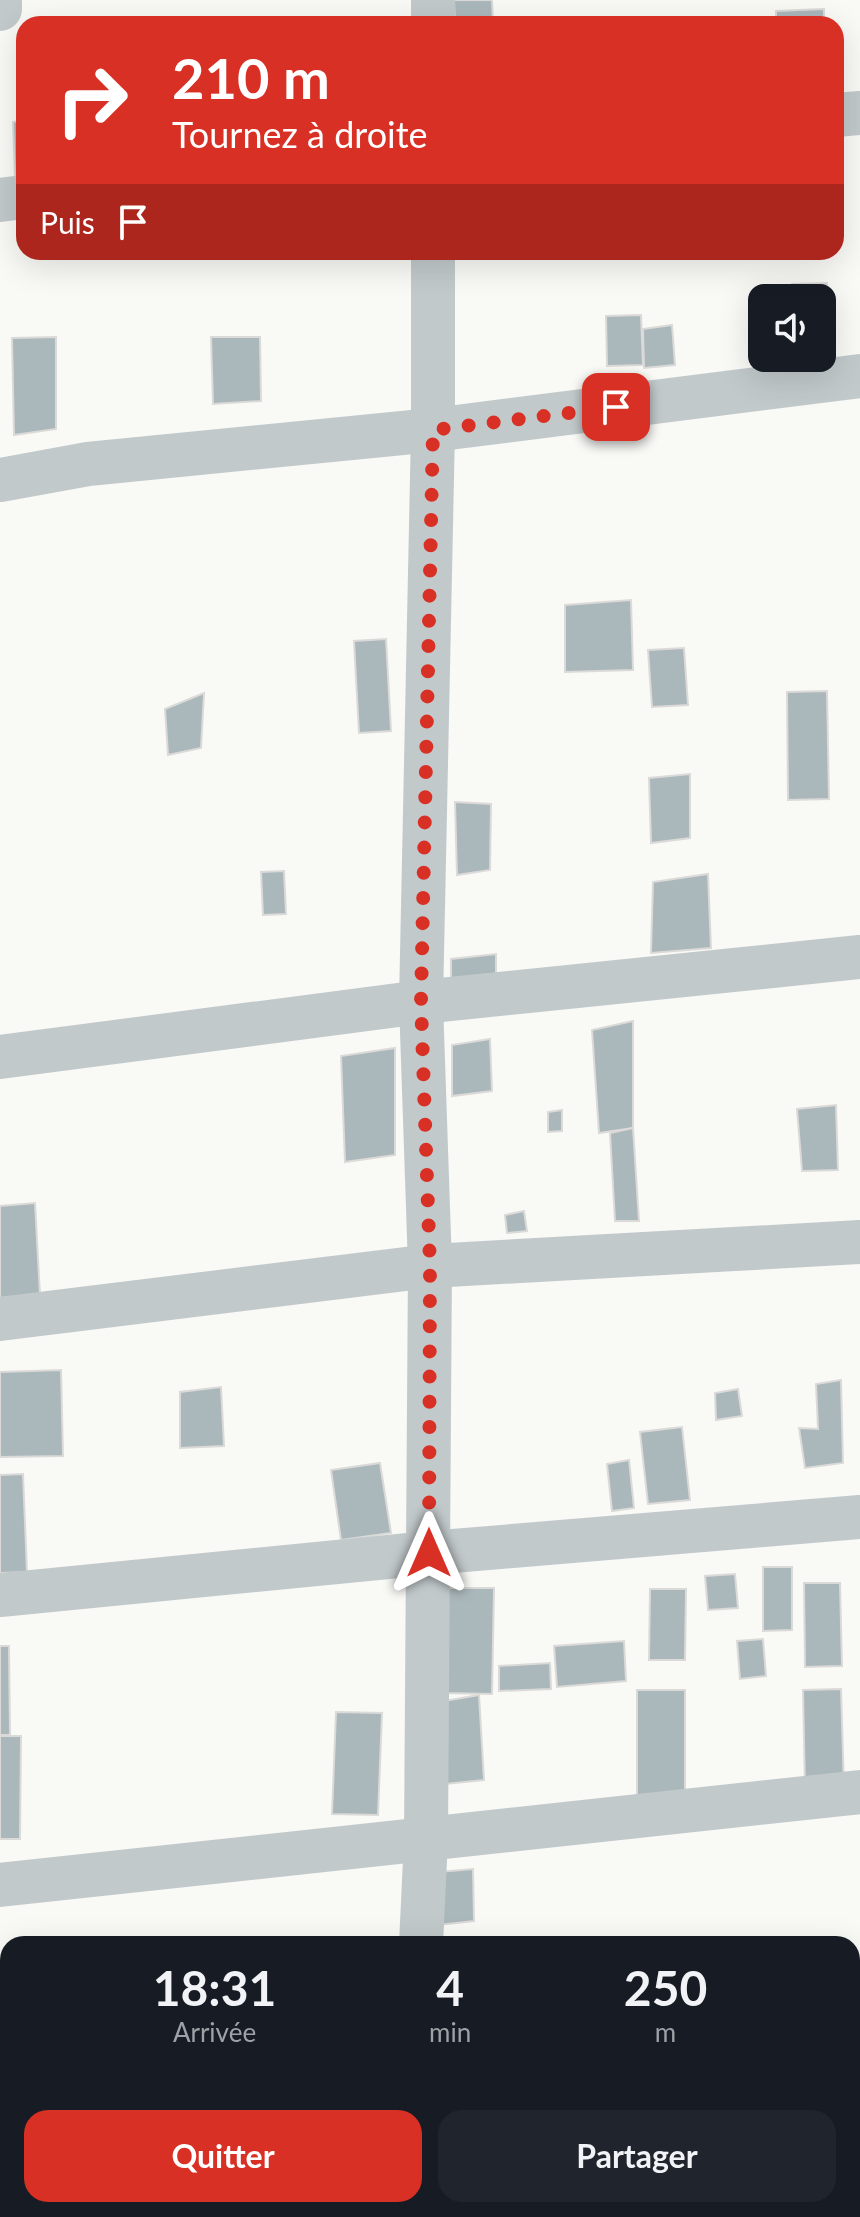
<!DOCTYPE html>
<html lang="fr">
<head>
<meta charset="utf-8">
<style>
	:root { --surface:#171b24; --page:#20242c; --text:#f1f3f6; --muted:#9ea1a6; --accent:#d93025 }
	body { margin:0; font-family:Lato,sans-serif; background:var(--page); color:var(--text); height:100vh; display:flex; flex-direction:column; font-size:30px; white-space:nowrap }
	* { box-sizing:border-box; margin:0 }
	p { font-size:26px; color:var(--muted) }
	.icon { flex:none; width:44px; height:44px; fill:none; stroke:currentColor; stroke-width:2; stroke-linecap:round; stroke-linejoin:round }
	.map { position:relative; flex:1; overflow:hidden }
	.side { position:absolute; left:0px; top:1936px; width:860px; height:282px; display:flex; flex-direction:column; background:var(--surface); border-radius:24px 24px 0 0; box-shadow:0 8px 32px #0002 }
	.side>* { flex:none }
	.hud { position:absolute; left:16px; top:16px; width:828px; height:244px; border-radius:24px; box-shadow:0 8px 32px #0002; background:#d93025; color:#fff; overflow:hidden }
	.fabs { position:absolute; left:748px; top:284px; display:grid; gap:16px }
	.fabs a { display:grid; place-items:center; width:88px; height:88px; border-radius:16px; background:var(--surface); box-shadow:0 8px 32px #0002; font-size:40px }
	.pin { position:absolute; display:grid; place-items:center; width:68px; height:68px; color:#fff; margin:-34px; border-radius:16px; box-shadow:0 4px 12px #0006 }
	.me { position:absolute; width:88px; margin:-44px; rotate:0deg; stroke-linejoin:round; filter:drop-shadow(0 0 6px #0008) }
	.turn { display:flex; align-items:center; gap:28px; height:168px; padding:0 24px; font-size:36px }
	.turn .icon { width:104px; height:104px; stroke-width:2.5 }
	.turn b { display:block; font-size:56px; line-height:68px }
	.then { display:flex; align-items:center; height:76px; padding:0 24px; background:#0003; gap:16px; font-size:30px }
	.eta { display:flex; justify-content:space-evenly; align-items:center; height:136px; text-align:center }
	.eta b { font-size:48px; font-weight:700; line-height:56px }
	.cta { display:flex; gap:16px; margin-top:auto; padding:16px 24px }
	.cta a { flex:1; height:92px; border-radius:24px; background:var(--accent); color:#fff; font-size:32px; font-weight:700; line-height:92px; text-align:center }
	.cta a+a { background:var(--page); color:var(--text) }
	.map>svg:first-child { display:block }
	.building { fill:#aab7bb; stroke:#dbdad8; stroke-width:2 }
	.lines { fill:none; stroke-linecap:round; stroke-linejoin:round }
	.minor { stroke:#c2c9cb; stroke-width:44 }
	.route { stroke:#d93025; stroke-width:14; stroke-dasharray:0 25.2 }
</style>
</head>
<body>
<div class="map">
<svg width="860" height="2217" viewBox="0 0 860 2217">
	<rect width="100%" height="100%" fill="#f9f9f6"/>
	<g class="building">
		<path d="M454,0H492L493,24H455Z"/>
		<path d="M824,9V24H776V11Z"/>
		<path d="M24,120V177L15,178L13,122Z"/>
		<path d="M654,252H689V255L654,256Z"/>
		<path d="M827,283L829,347H822V298H792V284Z"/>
		<path d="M641,315L643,365L607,366L606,316Z"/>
		<path d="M672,325L675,365L644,368L643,329Z"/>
		<path d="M56,337V429L14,435L12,338Z"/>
		<path d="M211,337H260L261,401L213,404Z"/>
		<path d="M631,600L633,670L565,672V605Z"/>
		<path d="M386,639L391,731L359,733L354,641Z"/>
		<path d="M684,648L688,705L652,707L648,650Z"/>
		<path d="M827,691L829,799L788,800L787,692Z"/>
		<path d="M204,693L201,748L168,755L165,709Z"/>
		<path d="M690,774V838L651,843L649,778Z"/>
		<path d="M455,802L491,804L490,870L457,875Z"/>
		<path d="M284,871L286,914L263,915L261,872Z"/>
		<path d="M708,874L711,948L651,953L653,882Z"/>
		<path d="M496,954V977L451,983V959Z"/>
		<path d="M633,1021V1128L599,1133L592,1030Z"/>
		<path d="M490,1039L492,1091L452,1096V1045Z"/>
		<path d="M395,1048V1155L345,1162L341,1056Z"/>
		<path d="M836,1105L838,1170L802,1171L797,1109Z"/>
		<path d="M562,1110V1131L548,1132V1112Z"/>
		<path d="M633,1128L639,1221H615L610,1133Z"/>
		<path d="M35,1203L40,1295L0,1298V1206Z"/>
		<path d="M524,1211L527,1231L507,1233L505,1215Z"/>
		<path d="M61,1370L63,1456L0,1457V1372Z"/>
		<path d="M841,1380L843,1463L805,1468L799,1428L818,1429L816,1384Z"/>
		<path d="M221,1387L224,1446L180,1448V1392Z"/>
		<path d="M738,1389L742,1416L716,1420L715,1393Z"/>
		<path d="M682,1427L690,1500L648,1504L640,1432Z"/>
		<path d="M629,1460L634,1508L612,1511L607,1464Z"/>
		<path d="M380,1463L391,1533L341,1540L331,1470Z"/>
		<path d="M23,1474L27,1572L0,1573V1475Z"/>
		<path d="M763,1567H792V1630L763,1631Z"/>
		<path d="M735,1574L738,1608L708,1610L705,1576Z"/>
		<path d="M804,1583H840L842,1666L805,1667Z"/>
		<path d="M446,1588H494L492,1694L443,1693Z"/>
		<path d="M650,1589H686L685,1660H649Z"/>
		<path d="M763,1639L766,1676L740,1679L737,1641Z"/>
		<path d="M624,1641L626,1681L557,1687L554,1646Z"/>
		<path d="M0,1646H9L10,1735H0Z"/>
		<path d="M550,1663L551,1689L499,1691V1666Z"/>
		<path d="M841,1689L844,1787L805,1789L803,1690Z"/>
		<rect x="637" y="1690" width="48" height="106"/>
		<path d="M479,1695L484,1780L445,1784L444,1701Z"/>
		<path d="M336,1712L382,1713L378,1815L332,1814Z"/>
		<path d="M0,1736H21L20,1839H0Z"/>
		<path d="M473,1869L474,1921L439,1925L438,1872Z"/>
		<path d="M151,2210H204L203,2217H151Z"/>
		<rect x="795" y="2210" width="54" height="7"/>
	</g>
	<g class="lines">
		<g class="minor">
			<path d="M0,9V0"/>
			<path d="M433,24V0"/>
			<path d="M836,115L860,113"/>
			<path d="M0,200L24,197"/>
			<path d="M0,480L88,464L433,430L860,376"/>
			<path d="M0,1057L421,1002L860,957"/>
			<path d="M0,1319L430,1266L860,1242"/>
			<path d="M0,1595L429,1553L860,1517"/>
			<path d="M0,1885L860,1792"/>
			<path d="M421,1944L426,1839L430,1266L421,1002L433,430V252"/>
			<path d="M852,2067L860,2066"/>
			<path d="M0,2156L8,2155"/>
			<path d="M410,2217V2210"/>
		</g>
	</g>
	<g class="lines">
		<path class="route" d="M429,1553L430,1266L421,1002L433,430L616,407"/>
	</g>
</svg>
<div class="fabs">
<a><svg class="icon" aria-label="sound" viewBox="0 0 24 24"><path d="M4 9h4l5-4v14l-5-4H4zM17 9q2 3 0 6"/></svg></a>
</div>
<div class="pin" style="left:616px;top:407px;background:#d93025"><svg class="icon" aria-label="arrive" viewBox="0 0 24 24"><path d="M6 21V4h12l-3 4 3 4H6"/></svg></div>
<svg class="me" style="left:429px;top:1553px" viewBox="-20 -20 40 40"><path d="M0-17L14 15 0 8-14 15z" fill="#d93025" stroke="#fff" stroke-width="4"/></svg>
<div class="hud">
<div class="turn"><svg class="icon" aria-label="right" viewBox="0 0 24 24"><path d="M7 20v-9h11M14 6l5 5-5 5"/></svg><div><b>210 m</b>Tournez à droite</div></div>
<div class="then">Puis<svg class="icon" aria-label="arrive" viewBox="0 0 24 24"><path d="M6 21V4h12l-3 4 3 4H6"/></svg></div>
</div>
<section class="side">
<div class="eta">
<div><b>18:31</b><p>Arrivée</p></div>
<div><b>4</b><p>min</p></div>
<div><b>250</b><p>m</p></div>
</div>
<div class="cta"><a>Quitter</a><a>Partager</a></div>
</section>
</div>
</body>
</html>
